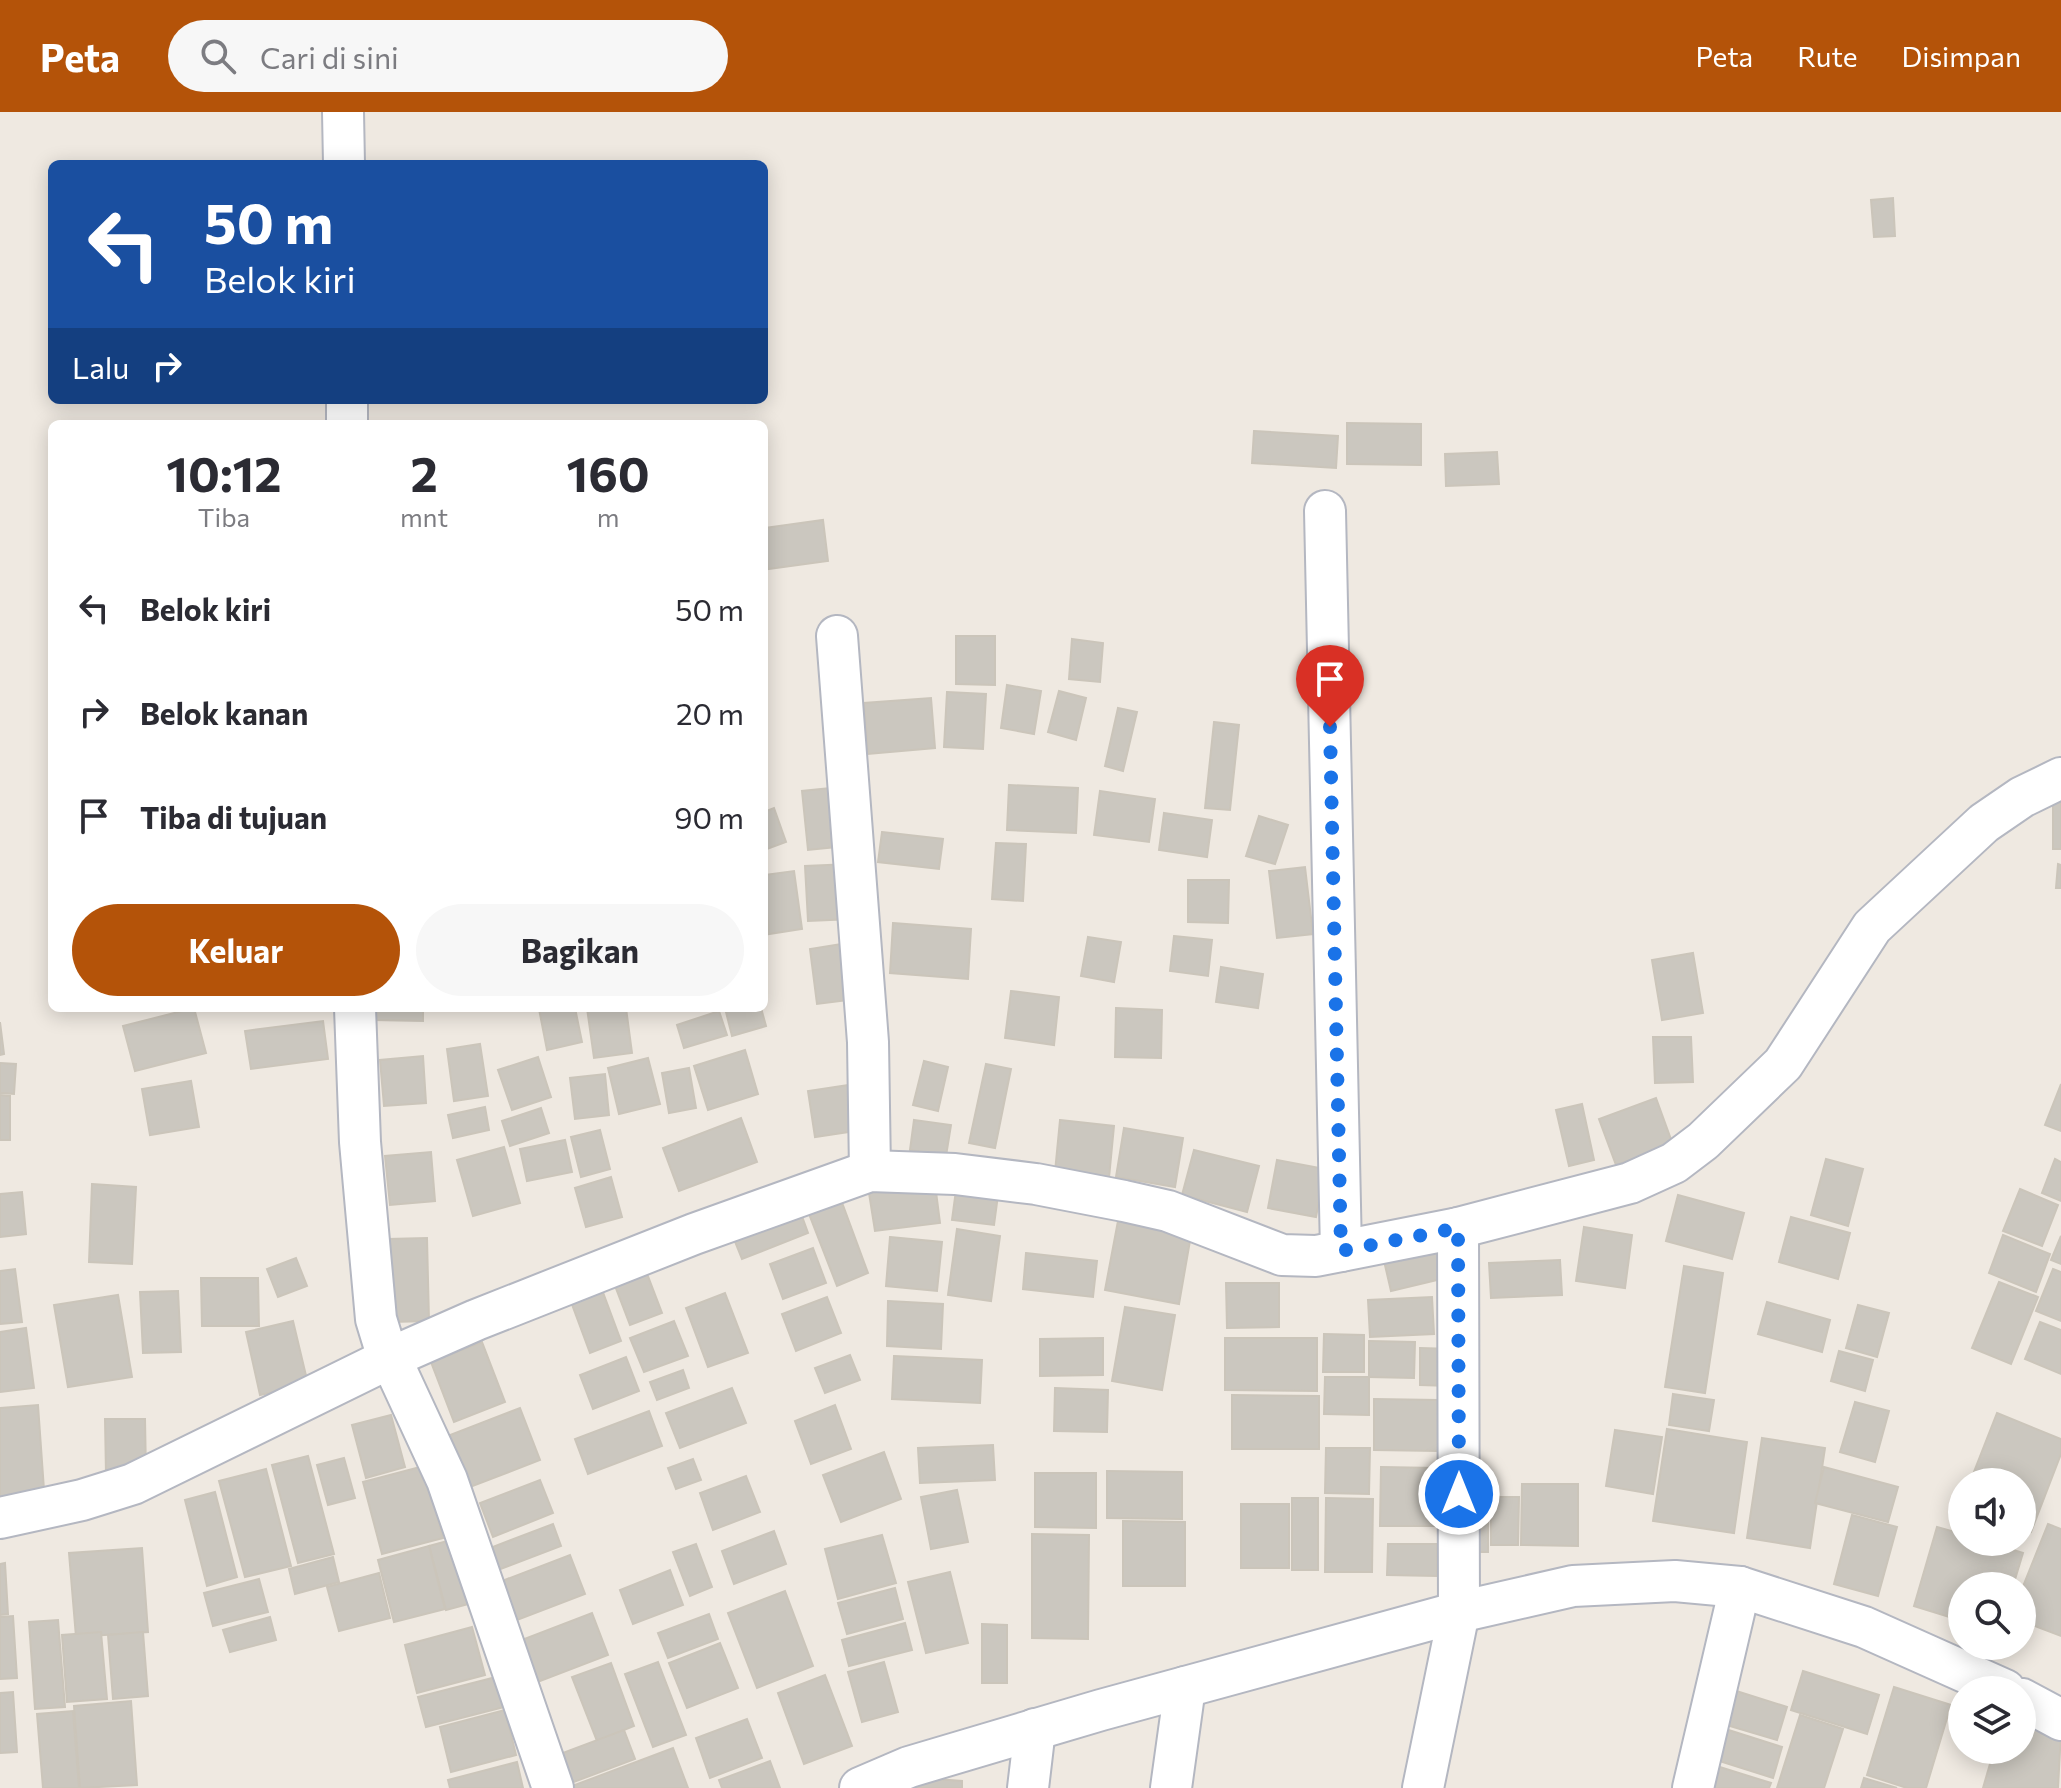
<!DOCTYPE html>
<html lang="id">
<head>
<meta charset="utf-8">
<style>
	:root { --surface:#fff; --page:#f7f7f7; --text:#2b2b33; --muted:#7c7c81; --accent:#b45309 }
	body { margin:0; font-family:Commissioner,sans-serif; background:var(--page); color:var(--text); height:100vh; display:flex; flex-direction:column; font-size:30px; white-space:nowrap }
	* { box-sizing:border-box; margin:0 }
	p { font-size:26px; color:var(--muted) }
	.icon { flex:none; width:44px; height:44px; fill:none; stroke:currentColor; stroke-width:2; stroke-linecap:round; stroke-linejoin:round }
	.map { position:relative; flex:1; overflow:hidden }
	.drawer { position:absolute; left:48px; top:308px; width:720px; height:592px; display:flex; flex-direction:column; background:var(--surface); border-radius:12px; box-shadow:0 4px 20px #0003 }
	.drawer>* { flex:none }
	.guide { position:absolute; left:48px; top:48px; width:720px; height:244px; border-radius:12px; box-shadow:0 4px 20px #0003; background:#1a4fa0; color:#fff; overflow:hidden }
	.buttons { position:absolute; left:1948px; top:1356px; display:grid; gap:16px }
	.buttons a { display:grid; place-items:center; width:88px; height:88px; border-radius:50%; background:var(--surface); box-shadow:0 4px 20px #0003; font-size:40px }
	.pin { position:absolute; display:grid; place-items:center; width:68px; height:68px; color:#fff; margin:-82px -34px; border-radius:50% 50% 50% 0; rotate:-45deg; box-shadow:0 0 8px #0007 }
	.pin .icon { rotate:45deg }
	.me { position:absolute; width:88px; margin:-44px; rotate:0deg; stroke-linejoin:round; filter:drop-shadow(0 0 6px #0008) }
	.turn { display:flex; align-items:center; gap:28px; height:168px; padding:0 24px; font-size:36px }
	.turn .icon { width:104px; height:104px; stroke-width:2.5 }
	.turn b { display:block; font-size:56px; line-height:68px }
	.then { display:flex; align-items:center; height:76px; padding:0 24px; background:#0003; gap:16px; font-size:30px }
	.eta { display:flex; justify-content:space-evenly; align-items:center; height:136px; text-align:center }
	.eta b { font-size:48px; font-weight:700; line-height:56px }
	.action { display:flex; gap:16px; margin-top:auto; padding:16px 24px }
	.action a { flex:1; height:92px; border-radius:48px; background:var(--accent); color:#fff; font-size:32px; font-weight:700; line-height:92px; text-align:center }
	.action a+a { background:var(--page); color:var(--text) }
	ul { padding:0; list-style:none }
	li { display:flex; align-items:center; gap:24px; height:104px; padding:0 24px }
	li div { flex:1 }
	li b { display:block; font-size:30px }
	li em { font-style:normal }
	header { display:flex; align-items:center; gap:48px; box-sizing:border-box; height:112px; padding:0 40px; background:var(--accent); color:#fff }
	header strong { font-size:38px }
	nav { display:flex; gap:44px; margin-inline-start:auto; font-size:28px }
	.search { width:560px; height:72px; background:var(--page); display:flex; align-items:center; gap:20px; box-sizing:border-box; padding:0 28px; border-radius:44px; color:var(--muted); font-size:30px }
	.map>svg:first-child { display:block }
	.building { fill:#cbc7bf; stroke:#cbc5ba; stroke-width:2 }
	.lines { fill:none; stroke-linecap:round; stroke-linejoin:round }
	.minor-casing { stroke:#b4b7c1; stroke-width:44 }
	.minor { stroke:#fff; stroke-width:40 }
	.route { stroke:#1a73e8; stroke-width:14; stroke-dasharray:0 25.2 }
</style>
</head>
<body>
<header>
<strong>Peta</strong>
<div class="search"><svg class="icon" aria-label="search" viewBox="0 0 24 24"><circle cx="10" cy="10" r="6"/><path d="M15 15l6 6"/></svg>Cari di sini</div>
<nav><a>Peta</a><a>Rute</a><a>Disimpan</a></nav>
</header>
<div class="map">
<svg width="2061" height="1676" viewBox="0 0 2061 1676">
	<rect width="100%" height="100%" fill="#efe9e1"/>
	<g class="building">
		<path d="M1893,86L1895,124L1874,125L1871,88Z"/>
		<path d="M1347,311L1421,312V353L1347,352Z"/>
		<path d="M1254,319L1338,324L1336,356L1252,351Z"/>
		<path d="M1497,340L1499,372L1446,374L1445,342Z"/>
		<path d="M823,408L828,449L768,457L764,416Z"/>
		<path d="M956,524H995V573L956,572Z"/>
		<path d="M1072,527L1103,531L1100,570L1069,567Z"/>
		<path d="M1007,573L1041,579L1034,622L1001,616Z"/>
		<path d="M1059,579L1086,586L1076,628L1048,620Z"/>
		<path d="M947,580L986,582L983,637L944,635Z"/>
		<path d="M931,586L935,636L868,642L864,591Z"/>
		<path d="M1118,596L1137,600L1123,659L1105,654Z"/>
		<path d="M1214,610L1239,613L1230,698L1205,696Z"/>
		<path d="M1009,673L1078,676L1076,721L1007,718Z"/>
		<path d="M840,675L846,734L808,738L802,679Z"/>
		<path d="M1100,679L1155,687L1149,730L1094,723Z"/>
		<rect x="2053" y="682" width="8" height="55"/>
		<path d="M774,696L786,730L764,738V700Z"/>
		<path d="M1164,701L1212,708L1207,745L1159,738Z"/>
		<path d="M1259,704L1288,713L1275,752L1246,744Z"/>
		<path d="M882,720L943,727L939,757L878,750Z"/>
		<path d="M996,731L1026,732L1023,789L992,787Z"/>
		<path d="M850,752L853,807L808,809L805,754Z"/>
		<path d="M2058,752L2061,753V776H2056Z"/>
		<path d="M1305,755L1313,822L1277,826L1269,759Z"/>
		<path d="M794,759L802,817L769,822L764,763Z"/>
		<path d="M1188,768H1229L1228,811L1188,810Z"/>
		<path d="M893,811L971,817L968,867L890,861Z"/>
		<path d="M1174,824L1212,828L1208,864L1170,859Z"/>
		<path d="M1088,825L1121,830L1114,870L1081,864Z"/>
		<path d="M842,832L849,888L817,892L810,837Z"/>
		<path d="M1693,841L1703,901L1662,908L1652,848Z"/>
		<path d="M1221,855L1263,862L1258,896L1216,890Z"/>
		<path d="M1011,879L1059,885L1054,933L1005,926Z"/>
		<path d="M194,896L206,941L135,959L123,914Z"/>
		<path d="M373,896H423V909L373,908Z"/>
		<path d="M575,896L582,930L547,938L539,897Z"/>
		<path d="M587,896H626L632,941L594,946Z"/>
		<path d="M725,896H761L766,914L732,924Z"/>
		<path d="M1116,896L1162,898L1161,946L1115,945Z"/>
		<path d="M719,899L727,923L684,936L677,913Z"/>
		<path d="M323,909L328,947L251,957L245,919Z"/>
		<path d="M0,910L4,942L0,943Z"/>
		<path d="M1653,925H1691L1693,970L1655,971Z"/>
		<path d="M480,932L488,984L454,989L447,937Z"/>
		<path d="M745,938L758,982L708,998L694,954Z"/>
		<path d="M423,944L426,991L384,994L380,948Z"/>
		<path d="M538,945L551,985L512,998L498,958Z"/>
		<path d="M648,946L660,992L619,1002L608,956Z"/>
		<path d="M924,949L948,955L938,999L913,993Z"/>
		<path d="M0,951L16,952L14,982L0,981Z"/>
		<path d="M986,952L1011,957L995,1036L969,1031Z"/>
		<path d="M689,956L696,996L669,1001L662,961Z"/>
		<path d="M605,962L609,1003L575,1007L570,966Z"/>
		<path d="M191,969L199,1015L150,1023L142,977Z"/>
		<path d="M2061,972V1019L2045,1013Z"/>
		<path d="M849,973L856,1019L815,1025L808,979Z"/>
		<path d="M0,983L10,984V1028H0Z"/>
		<path d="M1656,986L1673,1033L1616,1053L1599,1007Z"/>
		<path d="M1582,992L1594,1048L1569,1054L1556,998Z"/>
		<path d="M485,995L489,1018L453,1026L448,1003Z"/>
		<path d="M541,996L549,1021L510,1034L502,1009Z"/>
		<path d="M741,1006L757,1050L679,1079L663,1036Z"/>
		<path d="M914,1008L951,1013L946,1044L910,1038Z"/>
		<path d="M1060,1008L1114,1014L1109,1066L1055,1060Z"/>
		<path d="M1124,1016L1183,1026L1175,1075L1116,1065Z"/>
		<path d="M600,1018L610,1057L581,1065L571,1025Z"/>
		<path d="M565,1028L572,1060L527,1069L520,1037Z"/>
		<path d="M504,1035L520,1091L473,1104L457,1048Z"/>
		<path d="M1194,1038L1259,1054L1247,1100L1182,1083Z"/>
		<path d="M431,1040L435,1089L390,1093L385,1044Z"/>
		<path d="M1826,1047L1863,1057L1848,1114L1811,1103Z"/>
		<path d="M2055,1047L2061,1050V1089L2042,1081Z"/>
		<path d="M1277,1048L1325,1057L1316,1105L1268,1096Z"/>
		<path d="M611,1065L622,1105L586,1115L575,1076Z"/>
		<path d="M92,1072L136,1075L132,1152L89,1150Z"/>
		<path d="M935,1072L940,1111L875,1119L869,1081Z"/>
		<path d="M837,1077L868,1161L837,1174L804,1089Z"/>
		<path d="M2020,1077L2058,1093L2042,1134L2003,1119Z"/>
		<path d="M956,1078L998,1083L994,1113L952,1108Z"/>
		<path d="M22,1080L26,1122L0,1125V1082Z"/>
		<path d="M1678,1083L1744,1101L1732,1147L1666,1129Z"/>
		<path d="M799,1096L808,1121L742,1147L732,1122Z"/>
		<path d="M1791,1105L1850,1121L1838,1167L1779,1150Z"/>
		<path d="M1118,1109L1191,1123L1179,1192L1105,1178Z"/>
		<path d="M1584,1115L1632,1123L1625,1176L1576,1169Z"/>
		<path d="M957,1117L1000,1124L991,1189L948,1183Z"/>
		<path d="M1448,1121L1458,1163L1391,1179L1381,1136Z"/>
		<path d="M2003,1123L2050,1142L2036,1180L1989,1161Z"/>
		<path d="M2061,1124V1152L2051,1148Z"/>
		<path d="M890,1125L942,1130L937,1179L886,1174Z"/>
		<path d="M427,1126L429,1209L391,1210L388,1127Z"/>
		<path d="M813,1136L826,1171L783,1187L770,1152Z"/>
		<path d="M1026,1141L1097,1149L1093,1185L1023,1177Z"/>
		<path d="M296,1146L307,1174L278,1185L267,1157Z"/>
		<path d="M641,1146L662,1201L630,1213L609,1158Z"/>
		<path d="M1560,1148L1562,1183L1491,1186L1489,1151Z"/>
		<path d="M1684,1154L1723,1161L1705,1281L1665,1275Z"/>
		<path d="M15,1157L22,1210L0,1212V1159Z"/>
		<path d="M2053,1157L2061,1160V1209L2036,1199Z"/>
		<path d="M201,1166H258L259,1214H202Z"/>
		<path d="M1999,1170L2038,1185L2011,1252L1972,1236Z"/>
		<path d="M1226,1171H1279V1215L1227,1216Z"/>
		<path d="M601,1175L621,1229L590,1241L570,1187Z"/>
		<path d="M178,1179L181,1240L143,1241L140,1180Z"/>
		<path d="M725,1181L748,1241L708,1255L686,1196Z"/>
		<path d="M118,1183L132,1265L68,1275L54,1193Z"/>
		<path d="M827,1185L841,1221L796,1239L782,1202Z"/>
		<path d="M1432,1185L1434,1222L1370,1225L1368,1188Z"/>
		<path d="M888,1189L943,1192L941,1237L887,1234Z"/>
		<path d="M1767,1190L1830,1208L1822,1240L1758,1222Z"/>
		<path d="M1858,1193L1889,1201L1877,1245L1846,1236Z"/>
		<path d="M1125,1195L1175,1203L1162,1278L1112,1269Z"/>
		<path d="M293,1209L308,1272L260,1283L246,1220Z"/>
		<path d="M674,1209L688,1244L644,1260L630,1226Z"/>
		<path d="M2040,1210L2061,1218V1262L2025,1247Z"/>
		<path d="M26,1216L34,1276L0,1280V1220Z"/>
		<path d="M1324,1222L1364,1223V1260H1323Z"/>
		<path d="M1103,1226V1263L1040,1264V1227Z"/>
		<path d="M1225,1226H1317V1279L1225,1278Z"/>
		<path d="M1369,1229L1415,1230L1414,1266L1369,1265Z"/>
		<path d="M482,1230L505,1290L454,1310L431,1250Z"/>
		<path d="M1420,1236L1451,1237V1274L1420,1273Z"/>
		<path d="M1839,1239L1873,1248L1865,1279L1831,1269Z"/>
		<path d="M850,1243L860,1268L825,1281L815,1256Z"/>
		<path d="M894,1244L982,1248L980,1291L892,1287Z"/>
		<path d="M626,1245L639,1279L593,1297L580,1263Z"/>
		<path d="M683,1258L689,1276L657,1288L650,1270Z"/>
		<path d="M1325,1265H1369V1303L1324,1302Z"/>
		<path d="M732,1276L746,1311L680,1336L666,1301Z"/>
		<path d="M1055,1276L1108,1278L1107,1320L1054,1319Z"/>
		<path d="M1673,1282L1714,1288L1709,1319L1669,1313Z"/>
		<path d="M1232,1283L1319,1284V1337H1232Z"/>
		<path d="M1374,1287L1438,1288V1339L1374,1338Z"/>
		<path d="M1855,1290L1889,1299L1875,1350L1840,1340Z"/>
		<path d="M38,1293L45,1392L0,1396V1296Z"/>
		<path d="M835,1293L851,1337L811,1352L795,1309Z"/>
		<path d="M520,1296L540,1348L470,1375L450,1323Z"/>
		<path d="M649,1299L662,1334L588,1362L575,1327Z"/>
		<path d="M1997,1301L2061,1327V1342L2031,1420L2022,1417V1370H1970Z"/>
		<path d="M391,1303L405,1355L366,1366L352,1313Z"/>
		<path d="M105,1307H145L146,1361L106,1362Z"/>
		<path d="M1667,1317L1747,1330L1734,1421L1653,1409Z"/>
		<path d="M1615,1318L1662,1325L1653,1382L1606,1374Z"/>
		<path d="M1762,1326L1825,1336L1810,1436L1747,1426Z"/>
		<path d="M993,1333L995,1368L920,1371L918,1336Z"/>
		<path d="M1326,1336H1370L1369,1382L1325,1381Z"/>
		<path d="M884,1340L901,1387L841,1410L823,1363Z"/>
		<path d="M308,1344L334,1442L298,1451L272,1353Z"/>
		<path d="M344,1346L355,1386L328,1393L317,1353Z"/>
		<path d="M693,1347L701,1368L676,1377L668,1356Z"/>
		<path d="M424,1354L443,1426L382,1442L363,1370Z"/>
		<path d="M1381,1355L1437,1356V1414H1380Z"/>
		<path d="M1824,1355L1898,1375L1888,1410L1815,1391Z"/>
		<path d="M266,1357L291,1454L245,1465L219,1369Z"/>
		<path d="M1107,1359L1182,1360V1407L1107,1406Z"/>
		<path d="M1035,1361H1096V1416L1035,1415Z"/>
		<path d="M746,1364L760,1400L713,1418L700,1381Z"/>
		<path d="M540,1368L553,1401L493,1425L480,1391Z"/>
		<path d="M1522,1372H1578V1434L1521,1433Z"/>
		<path d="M957,1378L968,1430L931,1437L921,1385Z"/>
		<path d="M215,1380L237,1465L207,1474L185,1388Z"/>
		<path d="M1491,1385H1519L1518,1433H1491Z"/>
		<rect x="1292" y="1386" width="26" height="72"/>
		<path d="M1326,1386L1373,1387L1372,1460H1325Z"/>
		<rect x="1465" y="1386" width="23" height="54"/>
		<rect x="1241" y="1392" width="48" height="64"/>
		<path d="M1852,1403L1897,1415L1878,1484L1834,1472Z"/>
		<path d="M1123,1409L1185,1410V1474H1123Z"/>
		<path d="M553,1412L561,1434L498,1458L490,1436Z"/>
		<path d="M2048,1412L2061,1417V1524L2022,1509V1477Z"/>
		<path d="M1937,1415L1962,1422V1430H1987L2023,1441L2013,1474H1962V1509L1914,1494Z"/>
		<path d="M774,1419L786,1452L734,1472L722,1439Z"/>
		<path d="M1032,1422L1089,1423L1088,1527L1032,1526Z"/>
		<path d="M882,1423L896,1471L838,1487L825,1437Z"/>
		<path d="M466,1424L483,1488L446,1498L429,1434Z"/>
		<path d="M696,1432L712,1475L690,1484L673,1440Z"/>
		<path d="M1388,1432H1437V1464L1387,1463Z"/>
		<path d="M429,1434L445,1497L394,1510L378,1448Z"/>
		<path d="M142,1436L148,1520L76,1525L69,1441Z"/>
		<path d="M570,1443L585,1482L517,1508L502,1469Z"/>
		<path d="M333,1445L339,1470L295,1482L289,1457Z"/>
		<path d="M5,1451L8,1502L0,1503V1452Z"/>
		<path d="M670,1458L683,1493L633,1512L620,1478Z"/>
		<path d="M950,1460L968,1531L926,1541L908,1470Z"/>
		<path d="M379,1461L390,1506L339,1519L327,1475Z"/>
		<path d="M259,1467L268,1500L213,1514L204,1481Z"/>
		<path d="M895,1476L903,1507L847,1522L838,1491Z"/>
		<path d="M785,1479L813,1554L757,1576L728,1501Z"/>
		<path d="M592,1501L608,1543L535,1571L519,1529Z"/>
		<path d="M709,1502L718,1527L668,1546L658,1521Z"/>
		<path d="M13,1504L17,1566L0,1567V1505Z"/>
		<path d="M270,1505L276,1528L230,1540L223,1518Z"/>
		<path d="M58,1508L65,1595L35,1597L29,1510Z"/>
		<path d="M905,1511L912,1538L849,1554L842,1528Z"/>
		<path d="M982,1512L1007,1513V1571H982Z"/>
		<path d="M472,1515L485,1563L417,1581L405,1533Z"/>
		<path d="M101,1520L107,1587L67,1590L62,1523Z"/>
		<path d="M143,1520L148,1584L113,1587L108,1523Z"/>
		<path d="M720,1531L738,1576L687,1596L669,1551Z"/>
		<path d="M658,1550L686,1623L653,1635L625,1562Z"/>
		<path d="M884,1550L898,1600L862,1610L848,1560Z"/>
		<path d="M611,1551L634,1614L597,1629L572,1565Z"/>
		<path d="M1803,1559L1879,1583L1867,1622L1791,1598Z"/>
		<path d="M825,1563L852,1634L804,1652L778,1581Z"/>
		<path d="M500,1564L508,1594L426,1615L418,1585Z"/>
		<path d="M1894,1575L1951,1593L1926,1676H1907L1867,1663Z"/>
		<path d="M1730,1577L1787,1595L1777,1628L1720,1611Z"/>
		<path d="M13,1580L17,1640L0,1641V1581Z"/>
		<path d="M131,1589L137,1673L80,1676L74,1594Z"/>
		<path d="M505,1598L516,1643L451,1660L440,1615Z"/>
		<path d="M73,1599L79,1676H43L37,1602Z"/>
		<path d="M1800,1603L1843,1617L1824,1676H1777Z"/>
		<path d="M747,1607L762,1646L710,1666L696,1626Z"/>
		<path d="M2022,1607L2061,1620L2058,1676H1983L1994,1638H2022Z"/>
		<path d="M1716,1614L1782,1635L1773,1666L1707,1645Z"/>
		<path d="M624,1618L635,1647L563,1674L552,1645Z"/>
		<path d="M673,1636L688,1676H567Z"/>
		<path d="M770,1649L780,1676H722L719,1668Z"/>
		<path d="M517,1650L523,1676H450L448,1668Z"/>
		<path d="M1707,1651L1771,1671L1769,1676H1700Z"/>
		<path d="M910,1665L962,1669V1676H909Z"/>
		<path d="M1864,1666L1897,1676H1861Z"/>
	</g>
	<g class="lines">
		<g class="minor-casing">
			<g id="minor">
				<path d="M343,0L344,52"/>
				<path d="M347,288V312"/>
				<path d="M1325,399L1341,1139"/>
				<path d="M837,524L868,930L870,1059"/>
				<path d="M355,896L360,1030L376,1207L383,1230L447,1368L553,1676"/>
				<path d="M0,1406L82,1388L133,1372L392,1245L476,1208L694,1122L870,1059L955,1062L1036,1072L1124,1089L1168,1099L1282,1143L1316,1144L1458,1116L1630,1071L1674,1051L1703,1029L1783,952L1872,815L1984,711L2022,685L2061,666"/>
				<path d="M2022,1587L2061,1608"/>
				<path d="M860,1676L909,1655L1101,1598L1459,1500L1573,1474L1675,1469L1740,1475L1864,1515L2005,1578"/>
				<path d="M1028,1676L1035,1617"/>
				<path d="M1171,1676L1185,1575"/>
				<path d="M1423,1676L1459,1500L1458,1116"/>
				<path d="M1693,1676L1740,1475"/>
			</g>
		</g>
		<use href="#minor" class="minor"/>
	</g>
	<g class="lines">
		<path class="route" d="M1330,615L1341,1139L1458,1116L1459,1382"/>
	</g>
</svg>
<div class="buttons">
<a><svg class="icon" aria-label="sound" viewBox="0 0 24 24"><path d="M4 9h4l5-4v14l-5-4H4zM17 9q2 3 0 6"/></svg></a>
<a><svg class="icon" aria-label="search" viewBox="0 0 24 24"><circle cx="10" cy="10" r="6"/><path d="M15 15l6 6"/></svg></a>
<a><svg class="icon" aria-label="layers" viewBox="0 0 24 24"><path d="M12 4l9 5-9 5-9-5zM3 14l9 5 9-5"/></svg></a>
</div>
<div class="pin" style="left:1330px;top:615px;background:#d93025"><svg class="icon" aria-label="arrive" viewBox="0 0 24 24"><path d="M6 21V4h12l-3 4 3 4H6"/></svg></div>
<svg class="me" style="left:1459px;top:1382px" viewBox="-20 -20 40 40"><circle r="17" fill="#1a73e8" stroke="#fff" stroke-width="3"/><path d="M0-11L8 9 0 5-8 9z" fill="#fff"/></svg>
<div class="guide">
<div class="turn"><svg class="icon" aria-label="left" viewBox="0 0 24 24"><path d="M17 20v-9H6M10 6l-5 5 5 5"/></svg><div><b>50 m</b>Belok kiri</div></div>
<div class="then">Lalu<svg class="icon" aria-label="right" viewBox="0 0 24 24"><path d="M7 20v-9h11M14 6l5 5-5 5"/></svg></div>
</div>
<section class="drawer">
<div class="eta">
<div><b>10:12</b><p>Tiba</p></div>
<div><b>2</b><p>mnt</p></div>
<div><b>160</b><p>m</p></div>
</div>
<ul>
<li><svg class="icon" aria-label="left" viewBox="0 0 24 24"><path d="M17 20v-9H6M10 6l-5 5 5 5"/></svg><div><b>Belok kiri</b></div><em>50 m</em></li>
<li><svg class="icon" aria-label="right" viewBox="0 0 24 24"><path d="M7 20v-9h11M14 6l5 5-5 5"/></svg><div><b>Belok kanan</b></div><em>20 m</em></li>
<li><svg class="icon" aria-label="arrive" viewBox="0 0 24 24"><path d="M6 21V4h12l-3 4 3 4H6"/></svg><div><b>Tiba di tujuan</b></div><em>90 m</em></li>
</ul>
<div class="action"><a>Keluar</a><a>Bagikan</a></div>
</section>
</div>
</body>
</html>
